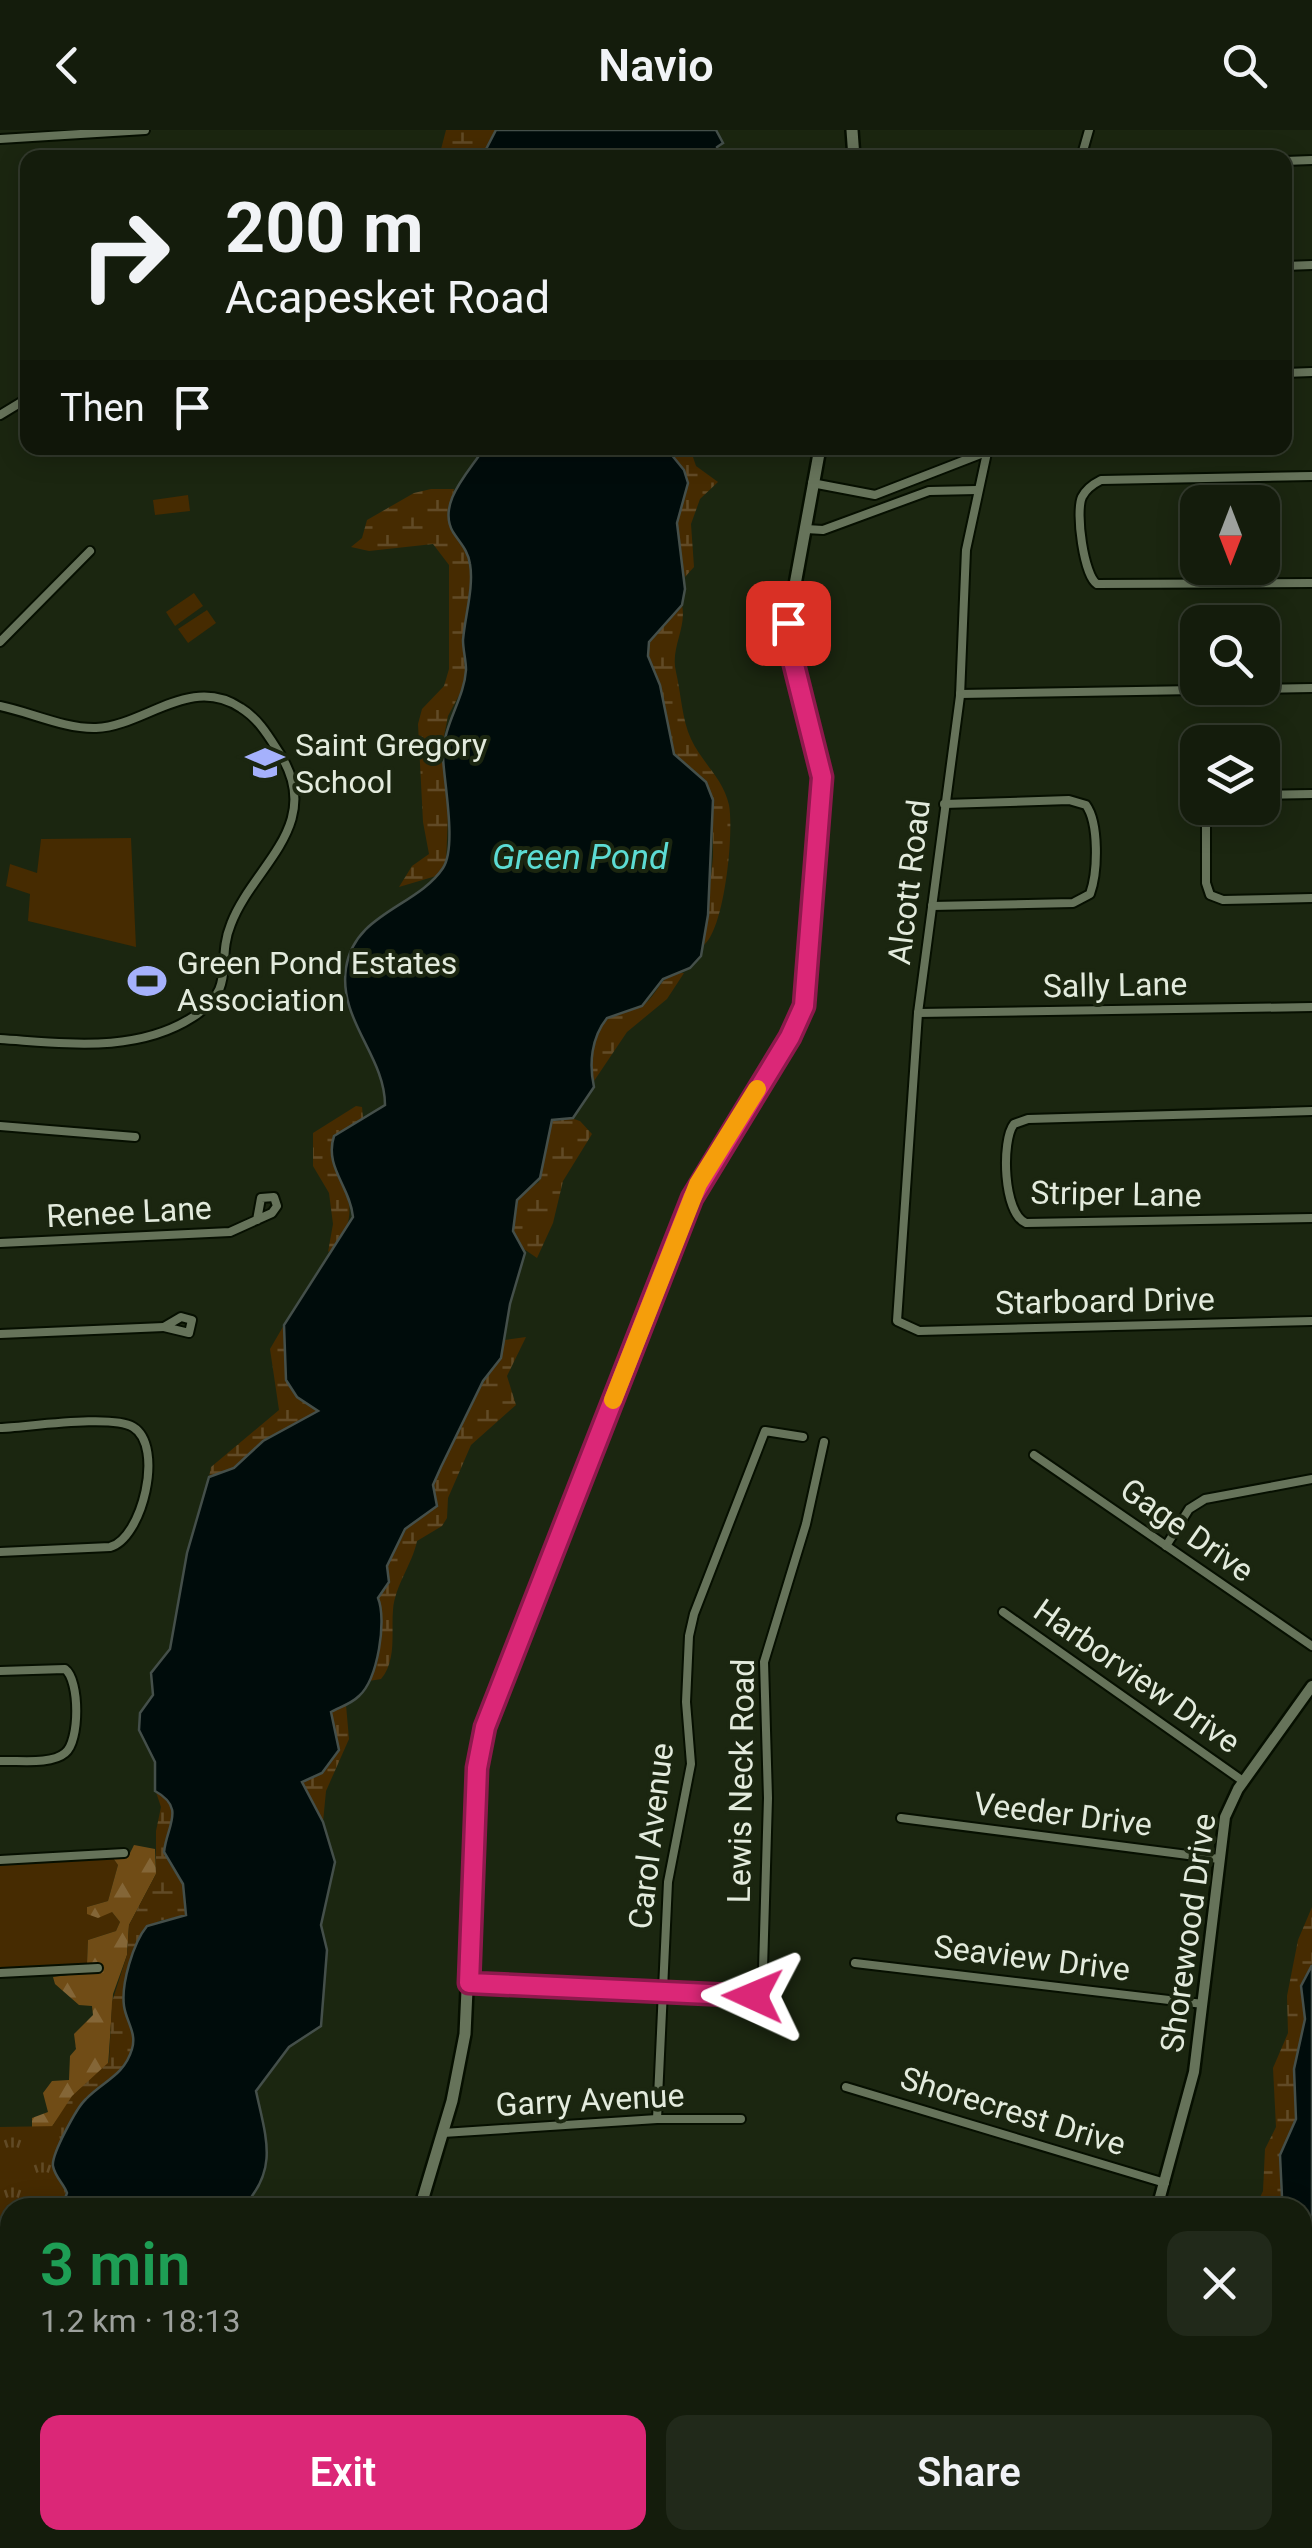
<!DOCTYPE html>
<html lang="en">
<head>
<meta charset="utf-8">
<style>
	:root { --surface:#141c0c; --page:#21291a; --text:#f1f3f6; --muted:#9da19d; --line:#333a2d; --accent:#db2777 }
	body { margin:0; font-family:Roboto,sans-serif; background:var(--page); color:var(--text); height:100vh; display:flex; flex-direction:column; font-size:38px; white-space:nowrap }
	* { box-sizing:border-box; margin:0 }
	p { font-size:32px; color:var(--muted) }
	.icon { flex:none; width:55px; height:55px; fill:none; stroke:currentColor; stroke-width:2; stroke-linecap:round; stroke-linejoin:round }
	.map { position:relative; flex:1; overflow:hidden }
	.side { position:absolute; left:0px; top:2068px; width:1312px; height:352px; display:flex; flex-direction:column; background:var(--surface); border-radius:30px 30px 0 0; box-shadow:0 5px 25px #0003,0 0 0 2px var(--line) }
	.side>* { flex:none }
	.hud { position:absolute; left:20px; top:20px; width:1272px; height:305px; border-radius:20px; box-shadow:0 5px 25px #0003,0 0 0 2px var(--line); background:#141c0c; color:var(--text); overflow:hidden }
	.needle { width:65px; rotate:180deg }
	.controls { position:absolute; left:1180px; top:355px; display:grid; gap:20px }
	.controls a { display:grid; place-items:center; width:100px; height:100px; border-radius:20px; background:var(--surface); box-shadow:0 5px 25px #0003,0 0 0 2px var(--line); font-size:50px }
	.pin { position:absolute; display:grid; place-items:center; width:85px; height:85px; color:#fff; margin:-42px; border-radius:20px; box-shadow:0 5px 15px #0006 }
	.me { position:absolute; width:110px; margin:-55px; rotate:271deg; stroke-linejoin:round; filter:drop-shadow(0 0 8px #0008) }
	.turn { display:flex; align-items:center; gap:35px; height:210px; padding:0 40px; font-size:45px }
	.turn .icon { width:130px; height:130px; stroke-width:2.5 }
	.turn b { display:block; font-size:70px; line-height:85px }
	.then { display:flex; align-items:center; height:95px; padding:0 40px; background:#0003; gap:20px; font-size:38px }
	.round { display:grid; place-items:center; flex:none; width:105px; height:105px; border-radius:20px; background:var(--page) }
	.overview { display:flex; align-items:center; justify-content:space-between; height:170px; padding:0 40px }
	h1 { font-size:60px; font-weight:600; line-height:75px; color:#1e9e55 }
	.cta { display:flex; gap:20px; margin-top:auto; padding:20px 40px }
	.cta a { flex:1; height:115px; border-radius:20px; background:var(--accent); color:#fff; font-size:40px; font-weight:600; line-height:115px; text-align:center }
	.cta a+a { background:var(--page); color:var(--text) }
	header { display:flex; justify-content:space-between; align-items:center; height:130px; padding:0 40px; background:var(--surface); font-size:45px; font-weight:600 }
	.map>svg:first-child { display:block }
	.grass { fill:#462b01 }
	.forest { fill:url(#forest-firs) }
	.wetland { fill:url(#wetland-marsh) }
	.park { fill:url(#park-tufts) }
	.water { fill:#000c0b; stroke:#444f4a; stroke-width:2.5 }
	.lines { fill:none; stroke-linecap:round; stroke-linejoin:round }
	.minor-casing { stroke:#060f00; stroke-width:12 }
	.tertiary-casing { stroke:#060f00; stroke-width:15 }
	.secondary-casing { stroke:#060f00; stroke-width:16 }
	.minor { stroke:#66735a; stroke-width:8 }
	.tertiary { stroke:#66735a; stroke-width:10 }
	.secondary { stroke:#66735a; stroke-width:11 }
	.route-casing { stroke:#8e194d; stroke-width:25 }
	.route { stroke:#db2777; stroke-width:18 }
	.slow { stroke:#f59e0b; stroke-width:18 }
	.labels { text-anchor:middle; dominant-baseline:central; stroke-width:8; stroke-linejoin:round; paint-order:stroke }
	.poi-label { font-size:32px; fill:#e3ebdd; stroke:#1b2610; text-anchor:start }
	.street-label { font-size:32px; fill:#e3ebdd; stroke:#1b2610 }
	.water-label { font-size:35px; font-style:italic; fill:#5cdcd4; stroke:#1b2610 }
</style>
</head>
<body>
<header><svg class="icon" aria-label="back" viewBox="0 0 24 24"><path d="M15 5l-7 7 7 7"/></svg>Navio<svg class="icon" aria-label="search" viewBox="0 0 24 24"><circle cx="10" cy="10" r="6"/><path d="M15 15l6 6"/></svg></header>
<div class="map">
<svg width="1312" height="2418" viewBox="0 0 1312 2418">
	<defs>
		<pattern id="forest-firs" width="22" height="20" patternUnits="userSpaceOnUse" patternTransform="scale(2.5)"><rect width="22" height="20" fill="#704c16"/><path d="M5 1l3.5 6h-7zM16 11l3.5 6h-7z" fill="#846637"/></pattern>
		<pattern id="wetland-marsh" width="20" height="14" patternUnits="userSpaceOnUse" patternTransform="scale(2.5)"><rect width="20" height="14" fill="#462b01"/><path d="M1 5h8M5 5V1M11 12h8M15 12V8" fill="none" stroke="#614a26"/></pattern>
		<pattern id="park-tufts" width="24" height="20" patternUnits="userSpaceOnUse" patternTransform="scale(2.5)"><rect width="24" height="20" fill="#462b01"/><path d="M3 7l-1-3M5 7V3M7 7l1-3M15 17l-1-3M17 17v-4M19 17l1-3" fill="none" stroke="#614a26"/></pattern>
	</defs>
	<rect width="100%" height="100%" fill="#1b2610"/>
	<g class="grass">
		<path d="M188,365L190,381L155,385L153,370Z"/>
		<path d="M194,463L203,476L175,496L166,482Z"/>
		<path d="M207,480L216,493L188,513L178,499Z"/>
		<path d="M131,708L136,817L28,791L30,764L6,756L10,734L37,743L41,709Z"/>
		<path d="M113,1728L118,1735L108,1771L87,1777L112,1782L120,1792L116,1801L88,1810L87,1834L0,1839V1735Z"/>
	</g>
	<path class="forest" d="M134,1715L155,1719L156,1744L129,1795L127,1825L113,1864L108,1936L78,1961L51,1998L32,1997V1988L48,1982L43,1963L52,1951L69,1950L70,1926L76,1919L74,1904L93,1885L92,1876L79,1875L55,1854L53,1847L99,1841L100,1835L87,1834L88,1810L116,1801L120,1792L112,1782L98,1788L87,1784V1777L108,1771L118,1735L113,1728L128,1727Z"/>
	<g class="wetland">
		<path d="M446,0H496L482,27H439Z"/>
		<path d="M666,318H690L696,336L718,352L700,369L691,394L694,437L685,447C681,431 676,414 677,399C680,360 699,352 666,318Z"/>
		<path d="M431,359H454L449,391L467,420L471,446L465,554L448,586L443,611L449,661L446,733L436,746L399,757L412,736L429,724L423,692L418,594L422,579L444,556L449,539V435L433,414L369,421L351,417L362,408L367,390L414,363Z"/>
		<path d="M682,475C687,498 670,518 676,542C681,563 682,590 691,609C702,633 723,648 729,675C734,702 725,798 704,815L713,727V670L706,652L674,624L660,555L648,526L649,512Z"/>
		<path d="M676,843H684L667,869L627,902L594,951C582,932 597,891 618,881C628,877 640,879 648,871C659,860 660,849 676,843Z"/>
		<path d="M356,976L362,977L363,988L334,1006C320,1045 365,1059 344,1104C340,1113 337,1117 328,1122L333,1094L329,1063L313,1036V1003Z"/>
		<path d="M565,986L580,991L592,1004L563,1051L553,1093L537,1128L521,1117L513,1100L519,1065L539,1052L552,990Z"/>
		<path d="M284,1195L286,1250L297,1267L318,1281L263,1311L234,1338L209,1347L211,1337L279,1280L270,1219Z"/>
		<path d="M526,1207L507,1246L516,1275L471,1315L448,1368L447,1388L442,1396L417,1411C412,1435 395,1455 393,1480C391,1502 397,1530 381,1549L369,1551L380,1498L378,1468L389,1452L387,1436L408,1396L437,1376L433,1355L441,1337L484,1251L501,1228L505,1210Z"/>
		<path d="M346,1575L349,1609L326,1661L323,1692L302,1652C316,1641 329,1639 339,1620L331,1582Z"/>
		<path d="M156,1662L167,1667L175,1685L165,1712L169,1733L183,1754L186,1785L159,1791L142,1803L136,1814L124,1861V1878L133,1900L132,1920L122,1941L82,1974L60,2011L67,2070L62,2077H51V1998L72,1966L109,1932L112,1872L127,1825L129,1795L156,1744V1701L161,1677Z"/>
		<path d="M1312,1777V1835L1303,1849L1305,1890L1294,1939L1296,1990L1280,2025L1282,2067L1278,2077L1255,2078L1263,2061L1265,2019L1276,1997L1273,1938L1288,1903L1287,1866L1298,1810Z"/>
	</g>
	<path class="park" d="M58,1996L66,2055L62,2077L10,2078V2178H0V1997Z"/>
	<g class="water">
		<path d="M496,0H716L723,13L717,17L718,27H482Z"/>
		<path d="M471,318H666L684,340L688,353L677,393L685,459L682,475L649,512L648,526L660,555L674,624L706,652L713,670L708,785L701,826L690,838L663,849L642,876L607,888C591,908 589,934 594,957L573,988L552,990L540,1048L517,1070L513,1101L525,1123L510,1174L501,1228L483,1251L441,1337L433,1355L437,1376L405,1399L387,1436L389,1452L378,1468C387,1490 378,1549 359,1566C351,1574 340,1577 331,1582L339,1620L322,1643L302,1652L323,1692L335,1732L321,1795L327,1820L321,1896L289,1917L256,1961C266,2008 279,2039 243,2077H62L67,2063C64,2054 55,2047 53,2036C51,2025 77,1977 86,1969C103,1951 124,1946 132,1919C137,1903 126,1891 124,1876C121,1854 133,1813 147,1796L186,1785L183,1754L164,1722C167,1695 186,1678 155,1661V1632L139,1600L140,1583L153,1565L151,1543L170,1519L187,1423L209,1347L234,1338L263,1311L318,1281L297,1267L286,1250L284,1195L353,1087C350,1056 324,1037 334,1006L385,975C385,926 338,890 346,838C354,783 417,777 443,738C457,717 444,653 443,627C443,594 464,570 466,540C466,530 463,520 463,510C465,486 474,457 470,434C468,420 460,413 453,402C438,376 464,347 478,327Z"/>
		<path d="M1312,1835V2418H1139L1141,2410H1160L1162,2415L1178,2410H1302V2078L1278,2077L1282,2067L1280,2025L1296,1989L1294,1939L1305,1889L1301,1856Z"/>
		<path d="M27,2410H193L191,2418H28Z"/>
	</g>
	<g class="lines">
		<g class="minor-casing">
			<g id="minor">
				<path d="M0,9L145,0"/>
				<path d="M1081,28L1089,0"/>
				<path d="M1285,31L1312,30"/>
				<path d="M1285,136L1312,135"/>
				<path d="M1285,243L1312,242"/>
				<path d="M0,285L28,268"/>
				<path d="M988,318L966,420L960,566L918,883L897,1191L919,1201L1312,1191"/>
				<path d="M1312,346L1101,350C1093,354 1086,359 1082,367C1075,382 1084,446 1097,454L1312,453"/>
				<path d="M812,353L875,365L986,322"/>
				<path d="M806,399L823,400L929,361L977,360"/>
				<path d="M0,512L90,421"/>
				<path d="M960,564L1312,558"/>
				<path d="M0,576C30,582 65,599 96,598C145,596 190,544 241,578C259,589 269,607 280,624C325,695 253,736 231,794C215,833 239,857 193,887C136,924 64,913 0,909"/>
				<path d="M1262,665L1312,664"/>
				<path d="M1206,678V753L1210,765L1223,770L1312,768"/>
				<path d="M932,776L1073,773L1090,764C1098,742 1099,693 1086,675L1069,670L944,674"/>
				<path d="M918,883L1312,877"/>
				<path d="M1312,981L1028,989L1014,994C1001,1010 1003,1084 1026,1093L1312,1088"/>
				<path d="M0,996L135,1007"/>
				<path d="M0,1113L230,1102L272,1083L277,1076L274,1067L261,1068L257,1090"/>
				<path d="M181,1187L192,1190L189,1203L164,1197Z"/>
				<path d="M0,1204L164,1197"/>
				<path d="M0,1298C27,1297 112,1284 133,1297C165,1316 142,1409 110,1417L0,1422"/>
				<path d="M1034,1325L1312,1516"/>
				<path d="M1166,1416L1189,1379L1205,1369L1312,1349"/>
				<path d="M1003,1482L1243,1651"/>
				<path d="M0,1541L65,1539C80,1550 80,1612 65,1623C51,1635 18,1630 0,1631"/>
				<path d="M901,1688L1219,1729"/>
				<path d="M0,1730L124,1723"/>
				<path d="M855,1833L1203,1874"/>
				<path d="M0,1843L98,1838"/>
				<path d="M469,1853L744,1868L757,1862L763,1839L768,1668L764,1532L806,1394L824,1312"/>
				<path d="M846,1957L1165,2053"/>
				<path d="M657,1989L668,1752L691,1634L686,1572L689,1506L694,1484L765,1301L803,1307"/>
				<path d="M443,2003L657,1989H741"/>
				<path d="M768,2410L796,2418"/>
				<path d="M389,2418L445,2410"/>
			</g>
		</g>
		<g class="tertiary-casing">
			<g id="tertiary">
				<path d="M1157,2078L1194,1942L1225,1687L1238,1659L1312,1556"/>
				<path d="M1057,2418L1059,2410"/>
			</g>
		</g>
		<g class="secondary-casing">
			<g id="secondary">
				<path d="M852,0L854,28"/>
				<path d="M420,2078L452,1971L465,1904L477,1638L485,1597L692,1068L790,907L804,876L822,647L788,493L820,318"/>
				<path d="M370,2410L373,2418"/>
			</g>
		</g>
		<use href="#minor" class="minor"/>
		<use href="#tertiary" class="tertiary"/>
		<use href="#secondary" class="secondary"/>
	</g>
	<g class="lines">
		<g class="route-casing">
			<path id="route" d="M753,1866L469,1853L477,1638L485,1597L692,1068L790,907L804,876L822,647L791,523L788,493"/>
		</g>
		<use href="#route" class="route"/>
		<path class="slow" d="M613,1270L698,1054L757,959"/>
	</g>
	<defs>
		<g id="school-bare" transform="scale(3)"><path d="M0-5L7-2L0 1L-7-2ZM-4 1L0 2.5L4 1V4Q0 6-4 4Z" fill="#a5b1fc" stroke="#1b2610" stroke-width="2.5" paint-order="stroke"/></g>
		<g id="stadium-bare" transform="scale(3)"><path d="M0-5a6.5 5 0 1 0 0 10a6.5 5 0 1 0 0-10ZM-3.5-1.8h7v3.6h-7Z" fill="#a5b1fc" stroke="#1b2610" stroke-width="2.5" paint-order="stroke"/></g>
	</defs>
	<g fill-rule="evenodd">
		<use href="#school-bare" x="265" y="633"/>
		<use href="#stadium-bare" x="147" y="851"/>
	</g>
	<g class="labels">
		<g class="poi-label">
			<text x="295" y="615">Saint Gregory<tspan x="295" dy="37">School</tspan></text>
			<text x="177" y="833">Green Pond Estates<tspan x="177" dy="37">Association</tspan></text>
		</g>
		<g class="street-label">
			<text transform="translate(909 752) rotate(-83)">Alcott Road</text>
			<text transform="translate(1115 855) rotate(-1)">Sally Lane</text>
			<text transform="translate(1116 1064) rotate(1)">Striper Lane</text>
			<text transform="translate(129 1082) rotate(-3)">Renee Lane</text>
			<text transform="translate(1105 1171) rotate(-1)">Starboard Drive</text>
			<text transform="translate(1187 1400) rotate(35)">Gage Drive</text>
			<text transform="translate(1137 1546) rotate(35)">Harborview Drive</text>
			<text transform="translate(741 1651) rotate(-89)">Lewis Neck Road</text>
			<text transform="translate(1063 1684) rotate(7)">Veeder Drive</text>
			<text transform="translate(651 1706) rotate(-83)">Carol Avenue</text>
			<text transform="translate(1188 1803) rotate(-82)">Shorewood Drive</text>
			<text transform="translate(1032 1828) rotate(7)">Seaview Drive</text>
			<text transform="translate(590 1970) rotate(-3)">Garry Avenue</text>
			<text transform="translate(1013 1981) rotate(17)">Shorecrest Drive</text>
		</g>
		<g class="water-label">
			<text x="580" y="727">Green Pond</text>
		</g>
	</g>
</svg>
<div class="controls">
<a><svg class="needle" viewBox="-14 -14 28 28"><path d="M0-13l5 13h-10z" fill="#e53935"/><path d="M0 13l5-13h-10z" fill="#9da19d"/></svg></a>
<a><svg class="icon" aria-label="search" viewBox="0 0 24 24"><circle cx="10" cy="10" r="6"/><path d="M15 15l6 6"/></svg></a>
<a><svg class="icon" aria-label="layers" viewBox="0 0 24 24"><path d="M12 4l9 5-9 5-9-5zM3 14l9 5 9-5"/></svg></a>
</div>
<div class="pin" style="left:788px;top:493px;background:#d93025"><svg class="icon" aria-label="arrive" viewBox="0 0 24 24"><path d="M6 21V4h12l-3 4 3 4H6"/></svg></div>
<svg class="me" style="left:753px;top:1866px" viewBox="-20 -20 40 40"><path d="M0-17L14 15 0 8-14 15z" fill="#db2777" stroke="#fff" stroke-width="4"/></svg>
<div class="hud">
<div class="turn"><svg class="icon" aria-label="right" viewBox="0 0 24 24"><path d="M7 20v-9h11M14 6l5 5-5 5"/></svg><div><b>200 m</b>Acapesket Road</div></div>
<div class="then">Then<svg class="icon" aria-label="arrive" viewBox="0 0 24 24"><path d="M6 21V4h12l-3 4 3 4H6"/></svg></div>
</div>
<section class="side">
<div class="overview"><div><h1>3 min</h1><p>1.2 km · 18:13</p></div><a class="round"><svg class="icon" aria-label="close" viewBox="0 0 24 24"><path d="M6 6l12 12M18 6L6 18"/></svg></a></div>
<div class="cta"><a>Exit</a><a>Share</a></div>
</section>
</div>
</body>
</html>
